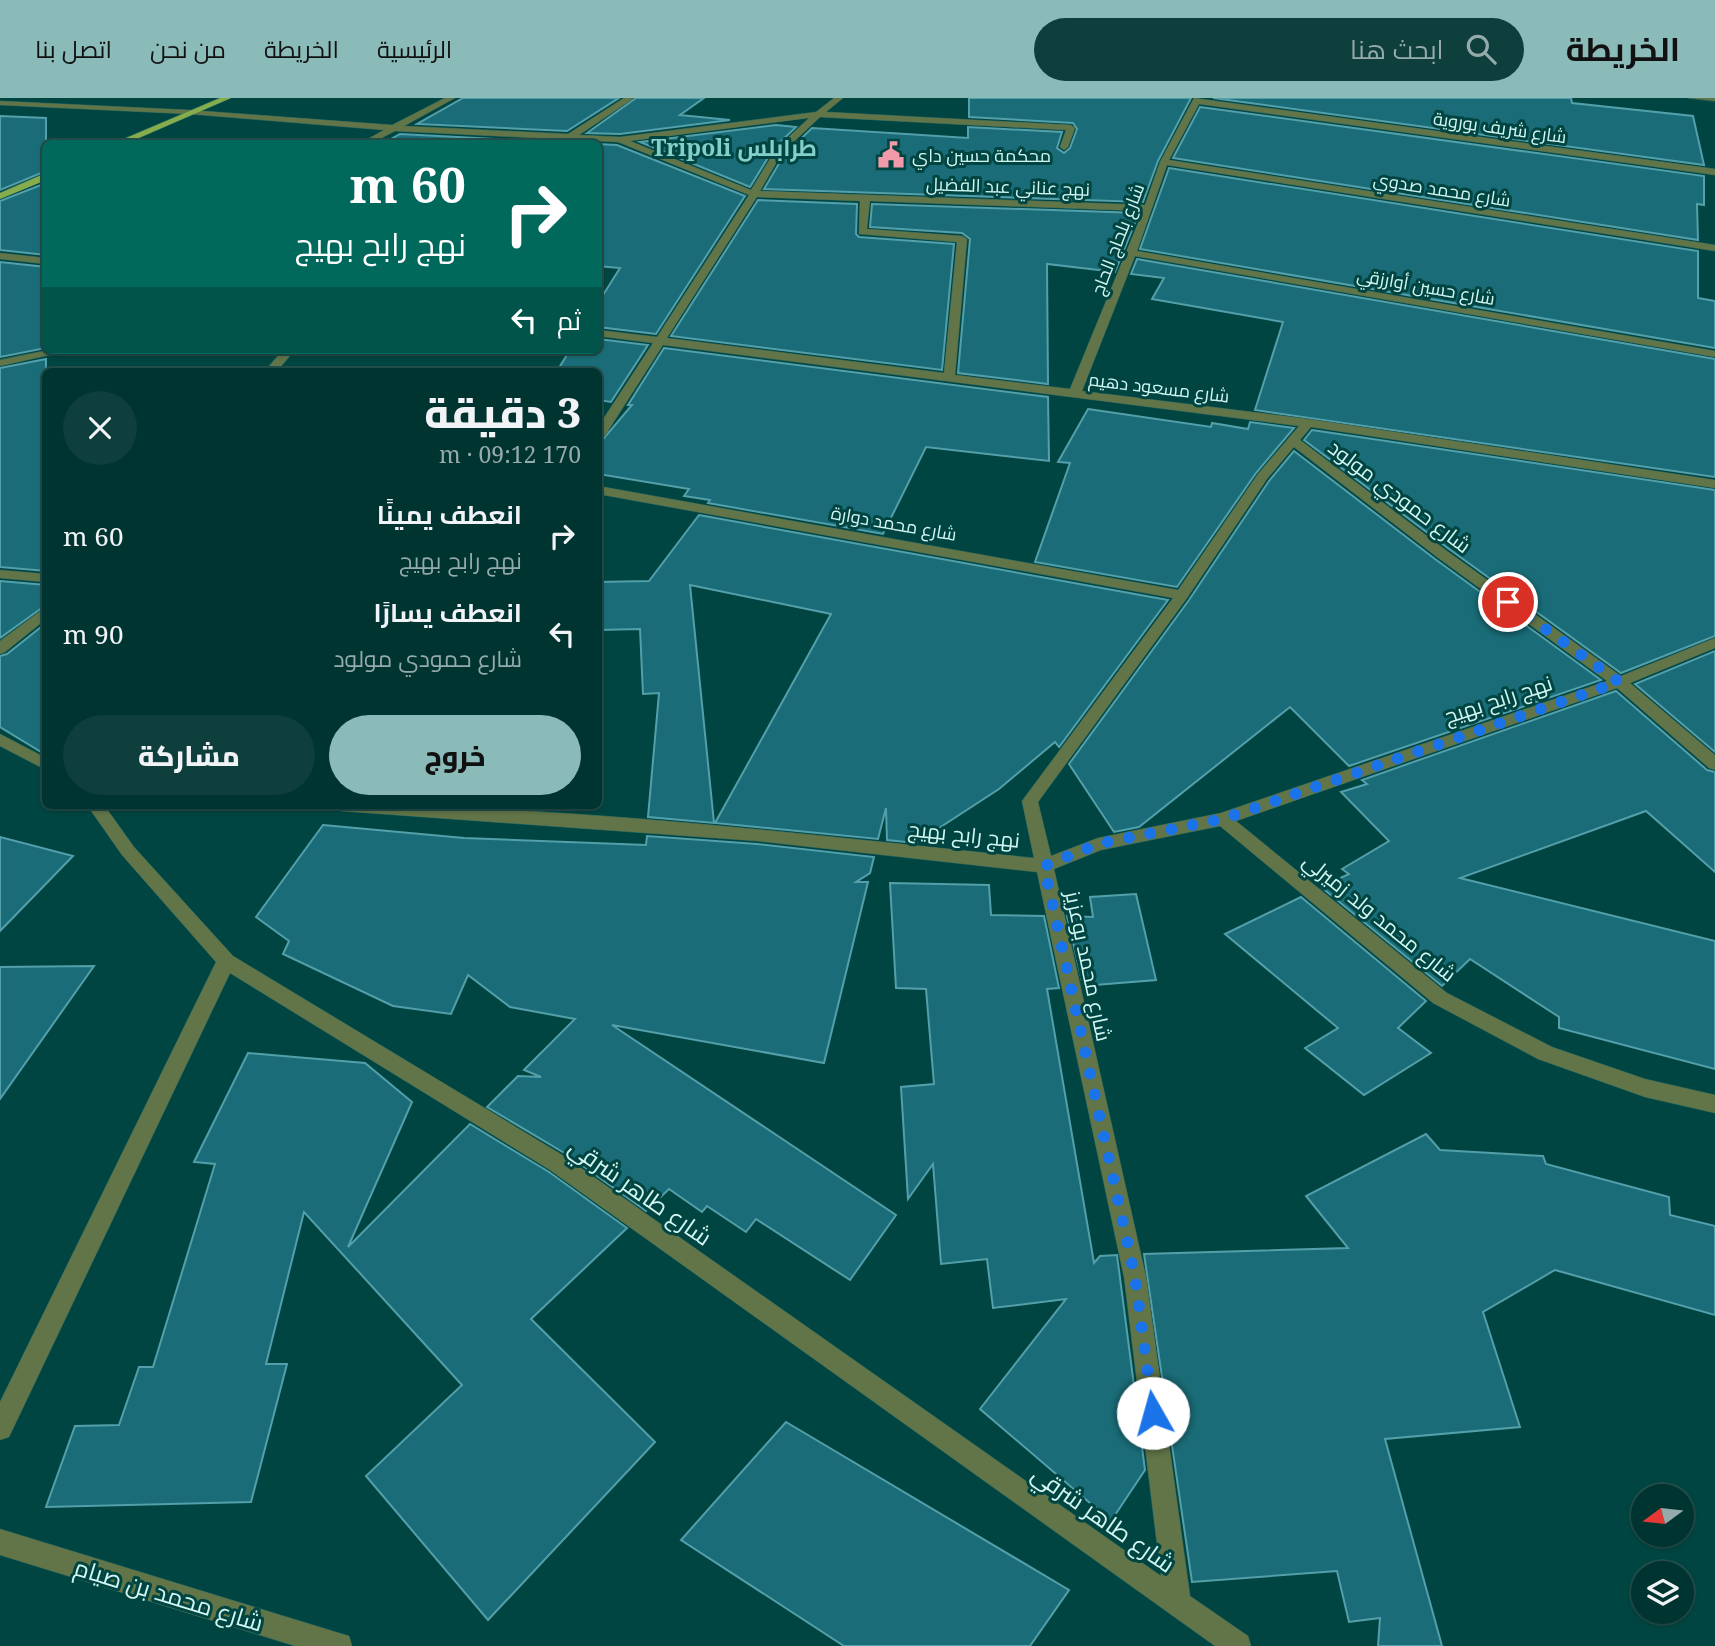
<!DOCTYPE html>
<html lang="ar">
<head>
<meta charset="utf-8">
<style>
	:root { --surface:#003431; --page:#0e3f3d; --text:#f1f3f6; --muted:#95aaab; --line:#224f4d; --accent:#8bbbb9 }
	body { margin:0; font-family:"Noto Serif",Cairo,serif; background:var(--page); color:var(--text); direction:rtl; height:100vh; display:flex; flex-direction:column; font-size:26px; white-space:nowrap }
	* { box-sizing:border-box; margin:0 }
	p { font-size:23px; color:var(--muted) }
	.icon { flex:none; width:38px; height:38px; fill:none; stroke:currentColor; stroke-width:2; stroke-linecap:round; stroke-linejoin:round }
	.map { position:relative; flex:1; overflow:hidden; direction:ltr }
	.details { position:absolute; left:42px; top:270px; width:560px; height:441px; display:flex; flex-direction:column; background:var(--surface); border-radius:10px; box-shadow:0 2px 5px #0004,0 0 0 2px var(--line); direction:rtl }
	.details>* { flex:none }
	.guide { position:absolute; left:42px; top:42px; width:560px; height:214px; border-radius:10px; box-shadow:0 2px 5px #0004,0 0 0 2px var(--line); direction:rtl; background:#00695c; color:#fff; overflow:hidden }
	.needle { width:46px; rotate:255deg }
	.buttons { position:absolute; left:1631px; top:1386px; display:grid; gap:14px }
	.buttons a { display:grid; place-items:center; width:63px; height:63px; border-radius:50%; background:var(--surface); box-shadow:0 2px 5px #0004,0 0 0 2px var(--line); font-size:35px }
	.pin { position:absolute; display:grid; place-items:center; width:60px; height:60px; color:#fff; margin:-30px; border:4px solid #fff; border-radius:50%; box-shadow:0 2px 7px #0007 }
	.me { position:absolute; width:77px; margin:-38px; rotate:353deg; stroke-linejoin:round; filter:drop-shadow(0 0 5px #0008) }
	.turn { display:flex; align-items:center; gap:24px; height:147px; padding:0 21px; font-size:32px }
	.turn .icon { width:91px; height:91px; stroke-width:2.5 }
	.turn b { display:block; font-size:49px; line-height:60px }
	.then { display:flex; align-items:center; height:66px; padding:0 21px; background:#0003; gap:14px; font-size:26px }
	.round { display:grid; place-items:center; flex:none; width:74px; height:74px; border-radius:37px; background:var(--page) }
	.overview { display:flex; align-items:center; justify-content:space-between; height:119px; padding:0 21px }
	h1 { font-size:42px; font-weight:800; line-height:52px }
	.action { display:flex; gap:14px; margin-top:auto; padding:14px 21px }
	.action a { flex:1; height:80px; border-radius:42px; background:var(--accent); color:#111; font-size:28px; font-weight:800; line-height:80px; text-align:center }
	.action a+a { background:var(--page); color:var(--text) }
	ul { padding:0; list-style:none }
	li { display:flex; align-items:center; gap:21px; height:98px; padding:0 21px }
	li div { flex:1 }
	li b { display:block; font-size:26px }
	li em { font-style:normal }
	header { display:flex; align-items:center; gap:42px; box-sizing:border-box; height:98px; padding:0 35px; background:var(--accent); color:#111 }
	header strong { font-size:33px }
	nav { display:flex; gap:38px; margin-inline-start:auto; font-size:24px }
	.search { width:490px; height:63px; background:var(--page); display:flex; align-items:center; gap:18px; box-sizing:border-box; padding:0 24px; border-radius:38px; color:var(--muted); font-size:26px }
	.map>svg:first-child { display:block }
	.building { fill:#1a6d78; stroke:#539faa; stroke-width:2 }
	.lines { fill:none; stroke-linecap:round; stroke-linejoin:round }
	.minor-casing { stroke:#266561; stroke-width:1 }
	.primary-casing { stroke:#266561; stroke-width:1 }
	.minor { fill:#617548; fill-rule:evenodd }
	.primary { fill:#85ad4c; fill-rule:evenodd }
	.route { stroke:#1a73e8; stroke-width:12; stroke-dasharray:0 21.6 }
	.labels { text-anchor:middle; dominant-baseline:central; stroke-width:6; stroke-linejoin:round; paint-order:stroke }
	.far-street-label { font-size:18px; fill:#d2f7f3; stroke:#004541 }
	.far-poi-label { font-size:18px; fill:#d2f7f3; stroke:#004541; text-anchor:start }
	.street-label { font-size:21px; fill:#d2f7f3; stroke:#004541 }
	.far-district-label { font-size:23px; font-weight:bold; fill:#83d0c9; stroke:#004541 }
	.near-street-label { font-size:24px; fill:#d2f7f3; stroke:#004541 }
</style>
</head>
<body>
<header>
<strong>الخريطة</strong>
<div class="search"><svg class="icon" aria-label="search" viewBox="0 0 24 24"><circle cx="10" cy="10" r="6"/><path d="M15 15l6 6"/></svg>ابحث هنا</div>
<nav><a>الرئيسية</a><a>الخريطة</a><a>من نحن</a><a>اتصل بنا</a></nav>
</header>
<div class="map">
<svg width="1715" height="1548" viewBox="0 0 1715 1548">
	<rect width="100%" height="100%" fill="#004541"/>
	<g class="building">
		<path d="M463,0H619L567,33L417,26Z"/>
		<path d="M636,0H704L680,17L730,22L620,36L587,35Z"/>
		<path d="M969,0H1191L1158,63L1143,104L764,91L784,57L812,30L968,40V29L1062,34L1057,50L1064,55L1070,50L1077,31L1073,25L969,19Z"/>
		<path d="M1213,0H1571L1572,5L1693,18L1704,67Z"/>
		<path d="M1200,9L1704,78V107L1697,106L1698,142L1173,60Z"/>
		<path d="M0,18L46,20V73L0,92Z"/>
		<path d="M776,27L796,29L774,50L750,89L640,44Z"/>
		<path d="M400,36L595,46H382Z"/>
		<path d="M598,46L617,47L745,98L656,236L598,229V205L620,170L598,168Z"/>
		<path d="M1169,70L1698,153V200L1715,203V250L1140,151Z"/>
		<path d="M46,85V157L0,152V103Z"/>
		<path d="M758,102L857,106L856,136L859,139L954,146L942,272L671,238Z"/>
		<path d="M872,106L1139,115L1115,174L1047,166L1048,286L958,275L970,141L962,135L870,129Z"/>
		<path d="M1137,161L1715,261V379L1255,312L1283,224L1152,201L1164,180L1131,176Z"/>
		<path d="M0,164L46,169V250L0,259Z"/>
		<path d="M598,241L648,247L611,304L598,302V273H557L570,252H598Z"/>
		<path d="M664,250L1048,299L1049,363L926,349L883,436L708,405L710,402L684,398L689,391L598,376V347L632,307H628Z"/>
		<path d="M46,261V473L0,469V270Z"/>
		<path d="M1088,311L1211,329L1212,325L1248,331L1250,324L1294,330L1256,375L1177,489L1035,464L1070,365L1058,364Z"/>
		<path d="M1312,332L1715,392V538L1621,575L1449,451L1304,342Z"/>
		<path d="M1294,353L1435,461L1601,582L1349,668L1290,609L1139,729L1114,734L1069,666L1189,502L1269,383Z"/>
		<path d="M699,417L1168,502L1059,649L1055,644L999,691L916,745L887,742L886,710L878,741L715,725L831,516L690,487L714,725L648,719L659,595L643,596L640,531L598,532V484L649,483Z"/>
		<path d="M0,483L46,487V507L0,540Z"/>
		<path d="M46,525V657L0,629V558L7,556Z"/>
		<path d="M1715,553V654L1635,586Z"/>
		<path d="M1616,593L1707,672L1715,674V774L1646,713L1460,780L1715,843V971L1559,930V919L1470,861L1442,888L1321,789L1349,776L1342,771L1389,743L1341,694L1367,686L1362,682Z"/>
		<path d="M323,727L464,740L646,747L647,738L757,746L874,759L870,775L856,784H868L824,965L612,927L896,1117L850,1182L756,1121L746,1134L707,1108L702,1114L669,1091L646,1113L566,1056L487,1009L518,978L541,979L524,972L575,921L510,909L468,877L451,916L393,908L283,856L289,843L256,819Z"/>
		<path d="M0,739L73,758L0,833Z"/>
		<path d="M890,785L989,787L991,817L1044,818L1059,890L1047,891L1094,1165L1100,1158L1117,1157L1145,1372L1111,1423L980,1311L1066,1201L993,1210L987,1161L941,1166L933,1066L908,1101L901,989L934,986L926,891L896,890Z"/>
		<path d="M1136,796L1156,882L1083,888L1067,818L1093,819L1090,799Z"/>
		<path d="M1301,799L1426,903L1398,930L1431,955L1364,997L1305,950L1338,930L1225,836Z"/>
		<path d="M94,868L0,1001V869Z"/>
		<path d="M248,955L365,965L412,1004L348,1149L470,1026L549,1074L627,1130L531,1221L655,1344L488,1522L366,1378L462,1287L304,1114L266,1266H287L251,1404L46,1409L75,1328L119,1327L139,1269H153L215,1066L194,1064Z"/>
		<path d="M1426,1036L1440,1052L1543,1058L1546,1066L1669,1099L1670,1117L1715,1128V1217L1555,1172L1483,1214L1520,1329L1385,1341L1442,1548H1378L1380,1520L1349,1524L1337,1473L1192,1484L1144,1156L1348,1150L1306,1098Z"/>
		<path d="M786,1324L1069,1492L1030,1548H844L681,1442Z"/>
	</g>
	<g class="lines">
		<g class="minor-casing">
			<g id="minor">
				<path d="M445,0H455L404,28L568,36L624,0H634L579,37L620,39L816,14L834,0H843L826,14L1071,27L1075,30L1068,49L1064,52L1060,49L1066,32L820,19L782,55L760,93L1145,107L1160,64L1194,0L1715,71V77L1199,6L1169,62L1715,147V153L1167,67L1137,153L1715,253V259L1135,158L1082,293L1308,321L1715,382V390L1311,329L1300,342L1447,453L1621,578L1715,540V550L1630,585L1715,657V672L1709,670L1617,590L1236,723L1447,895L1552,949L1645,981L1715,997V1015L1645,999L1538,961L1433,905L1220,728L1101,752L1054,771L1146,1179L1190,1498L1248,1538L1251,1548H1215L550,1072L230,875L9,1339L0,1342V1304L216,864L122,757L87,707H104L134,749L233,858L564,1058L1161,1478L1124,1179L1037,774L757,743L341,713L333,707C567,707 801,736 1034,760L1022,703L1173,500L598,396V388L1178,492L1258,376L1299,328L663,247L604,339L598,343V329L653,245L598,238V232L657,239L749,97L618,44L395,33L370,46H359L384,32L189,16L0,7V3L189,12L392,27ZM809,20L776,51L751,92L630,43ZM757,99L860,103L859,136L957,144L944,275L667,240ZM870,103L1143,113L1070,291L955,277L967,141L962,138L867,131ZM1294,349L1437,459L1607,583L1221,715L1098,740L1051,758L1038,704L1187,500L1267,381Z"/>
				<path d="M1688,0H1715V3Z"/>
				<path d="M0,155L46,160V166L0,161Z"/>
				<path d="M49,252H72L0,268V262Z"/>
				<path d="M283,252H295L277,273H265Z"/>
				<path d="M0,472L46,476V484L0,480Z"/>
				<path d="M46,509V521L5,554L0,556V543Z"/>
				<path d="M0,636L46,660V672L0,648Z"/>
				<path d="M0,1431L339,1535L349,1538L352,1548H295L0,1457Z"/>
			</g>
		</g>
		<g class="primary-casing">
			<g id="primary">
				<path d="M220,0H231L125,46H112Z"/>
				<path d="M46,75V82L0,101V95Z"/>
			</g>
		</g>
		<use href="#minor" class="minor"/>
		<use href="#primary" class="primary"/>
	</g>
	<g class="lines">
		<path class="route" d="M1153,1315L1135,1179L1044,768L1098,746L1223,721L1619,584L1508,504"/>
	</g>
	<defs>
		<g id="civic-bare" transform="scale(2.1)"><path d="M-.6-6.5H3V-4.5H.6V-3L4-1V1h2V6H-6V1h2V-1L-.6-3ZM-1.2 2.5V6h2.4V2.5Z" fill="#f39aaa" stroke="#004541" stroke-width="2.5" paint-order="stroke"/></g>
	</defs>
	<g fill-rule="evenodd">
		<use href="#civic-bare" x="891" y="57"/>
	</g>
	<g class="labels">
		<g class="far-street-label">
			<text transform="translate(1500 29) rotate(8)">شارع شريف بوروية</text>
			<text transform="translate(1008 88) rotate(2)">نهج عناني عبد الفضيل</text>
			<text transform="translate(1442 91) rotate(9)">شارع محمد صدوي</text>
			<text transform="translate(1117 141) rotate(-69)">شارع بلحاج الحاج</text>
			<text transform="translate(1426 188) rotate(10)">شارع حسين أوارزقي</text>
			<text transform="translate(1159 289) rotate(7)">شارع مسعود دهيم</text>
			<text transform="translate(894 425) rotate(10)">شارع محمد دوارة</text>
		</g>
		<g class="far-poi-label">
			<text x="912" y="57">محكمة حسين داي</text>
		</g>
		<g class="street-label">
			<text transform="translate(1400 398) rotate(37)">شارع حمودي مولود</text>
			<text transform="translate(1498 601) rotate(-18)">نهج رابح بهيج</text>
			<text transform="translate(964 736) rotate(6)">نهج رابح بهيج</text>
			<text transform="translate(1380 819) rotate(39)">شارع محمد ولد زميرلي</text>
			<text transform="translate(1089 868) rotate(78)">شارع محمد بوعزيز</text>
		</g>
		<g class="far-district-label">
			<text x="734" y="49">Tripoli طرابلس</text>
		</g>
		<g class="near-street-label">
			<text transform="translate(641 1093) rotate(35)">شارع طاهر شرقي</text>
			<text transform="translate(1104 1420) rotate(35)">شارع طاهر شرقي</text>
			<text transform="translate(169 1496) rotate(17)">شارع محمد بن صيام</text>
		</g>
	</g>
</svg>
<div class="buttons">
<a><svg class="needle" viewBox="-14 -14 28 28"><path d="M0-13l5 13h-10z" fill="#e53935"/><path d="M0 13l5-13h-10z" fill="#95aaab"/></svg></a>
<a><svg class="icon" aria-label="layers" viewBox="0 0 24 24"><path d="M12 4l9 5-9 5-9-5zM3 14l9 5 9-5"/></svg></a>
</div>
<div class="pin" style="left:1508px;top:504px;background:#d93025"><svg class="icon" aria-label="arrive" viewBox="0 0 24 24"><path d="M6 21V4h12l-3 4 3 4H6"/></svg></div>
<svg class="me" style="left:1153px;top:1315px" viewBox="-20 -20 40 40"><circle r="19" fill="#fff"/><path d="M0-13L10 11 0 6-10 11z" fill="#1a73e8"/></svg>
<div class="guide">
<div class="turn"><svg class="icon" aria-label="right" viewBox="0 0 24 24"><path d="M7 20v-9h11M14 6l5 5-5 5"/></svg><div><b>60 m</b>نهج رابح بهيج</div></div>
<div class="then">ثم<svg class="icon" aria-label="left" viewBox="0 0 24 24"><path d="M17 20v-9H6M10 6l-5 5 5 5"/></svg></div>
</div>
<section class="details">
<div class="overview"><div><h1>3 دقيقة</h1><p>170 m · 09:12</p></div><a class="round"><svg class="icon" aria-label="close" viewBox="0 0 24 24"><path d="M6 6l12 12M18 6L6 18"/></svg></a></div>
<ul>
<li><svg class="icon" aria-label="right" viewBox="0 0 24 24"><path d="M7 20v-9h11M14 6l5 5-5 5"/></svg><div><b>انعطف يمينًا</b><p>نهج رابح بهيج</p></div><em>60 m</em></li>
<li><svg class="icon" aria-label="left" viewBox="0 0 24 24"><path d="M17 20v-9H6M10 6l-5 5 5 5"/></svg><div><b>انعطف يسارًا</b><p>شارع حمودي مولود</p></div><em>90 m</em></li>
</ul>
<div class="action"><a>خروج</a><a>مشاركة</a></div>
</section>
</div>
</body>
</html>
